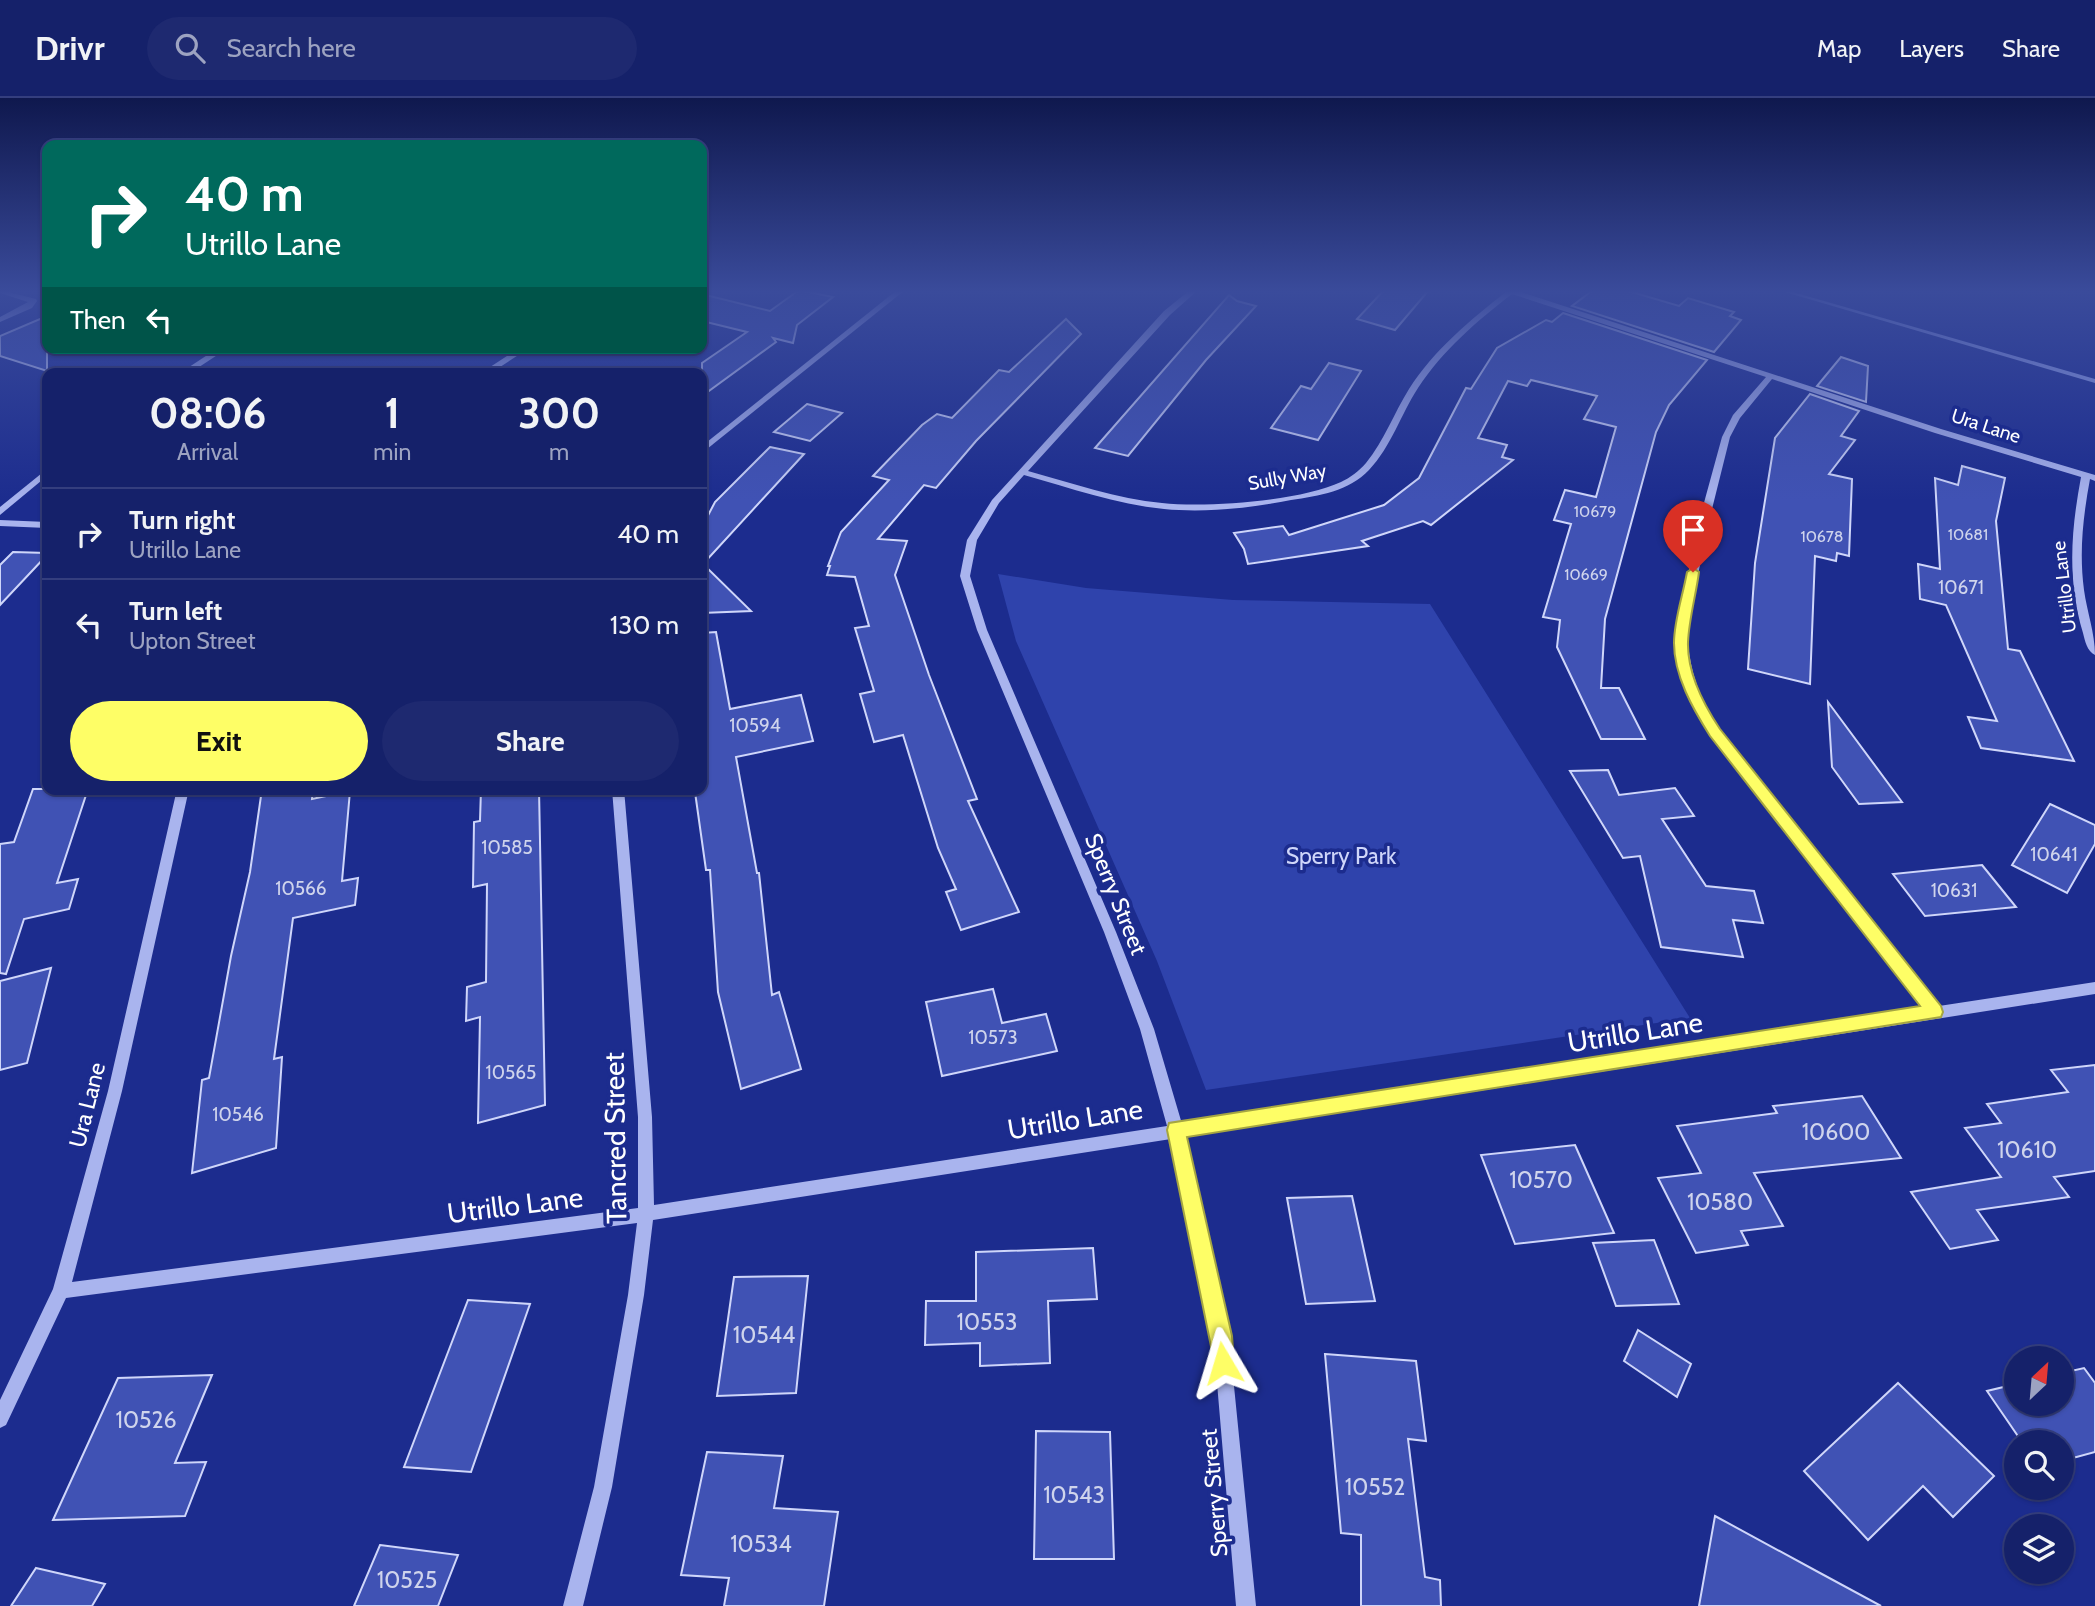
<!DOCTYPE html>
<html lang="en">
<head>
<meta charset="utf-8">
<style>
	:root { --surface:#15216a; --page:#1e2970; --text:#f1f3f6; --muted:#9da3c1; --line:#343e7e; --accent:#fefe66 }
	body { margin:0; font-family:Cabin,sans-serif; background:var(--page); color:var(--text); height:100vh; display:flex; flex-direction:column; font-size:26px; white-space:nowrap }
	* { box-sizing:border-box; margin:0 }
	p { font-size:23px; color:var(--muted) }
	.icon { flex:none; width:38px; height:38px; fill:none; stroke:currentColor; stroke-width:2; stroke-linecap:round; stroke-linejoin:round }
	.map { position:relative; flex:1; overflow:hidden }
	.side { position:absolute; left:42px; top:270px; width:665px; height:427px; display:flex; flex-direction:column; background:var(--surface); border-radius:14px; box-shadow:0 2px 5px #0004,0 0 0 2px var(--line) }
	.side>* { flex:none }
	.banner { position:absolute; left:42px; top:42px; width:665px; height:214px; border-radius:14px; box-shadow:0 2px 5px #0004,0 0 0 2px var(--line); background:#00695c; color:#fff; overflow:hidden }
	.needle { width:46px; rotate:26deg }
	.tools { position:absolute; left:2004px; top:1248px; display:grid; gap:14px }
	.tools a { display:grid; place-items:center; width:70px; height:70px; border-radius:50%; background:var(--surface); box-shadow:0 2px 5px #0004,0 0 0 2px var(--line); font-size:35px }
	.pin { position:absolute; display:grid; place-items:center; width:60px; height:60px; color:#fff; margin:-72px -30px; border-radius:50% 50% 50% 0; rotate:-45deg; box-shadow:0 0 7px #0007 }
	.pin .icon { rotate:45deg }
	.me { position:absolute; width:77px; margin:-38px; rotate:353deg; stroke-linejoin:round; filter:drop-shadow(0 0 5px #0008) }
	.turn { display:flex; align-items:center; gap:24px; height:147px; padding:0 28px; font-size:32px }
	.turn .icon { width:91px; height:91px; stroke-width:2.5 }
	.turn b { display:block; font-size:49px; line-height:60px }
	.then { display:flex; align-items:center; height:66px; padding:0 28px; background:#0003; gap:14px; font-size:26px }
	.eta { display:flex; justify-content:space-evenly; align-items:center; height:119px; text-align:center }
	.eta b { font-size:42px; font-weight:700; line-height:49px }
	.primary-button { display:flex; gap:14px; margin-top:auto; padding:14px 28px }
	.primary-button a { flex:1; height:80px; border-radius:42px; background:var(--accent); color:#111; font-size:28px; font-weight:700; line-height:80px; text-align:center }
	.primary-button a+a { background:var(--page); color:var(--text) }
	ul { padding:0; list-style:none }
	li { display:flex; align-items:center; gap:21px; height:91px; padding:0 28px; border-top:2px solid var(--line) }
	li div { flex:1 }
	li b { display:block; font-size:26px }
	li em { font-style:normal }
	header { display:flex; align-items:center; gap:42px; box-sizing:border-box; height:98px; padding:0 35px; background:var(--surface); border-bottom:2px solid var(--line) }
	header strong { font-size:33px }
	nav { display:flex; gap:38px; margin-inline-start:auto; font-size:24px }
	.search { width:490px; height:63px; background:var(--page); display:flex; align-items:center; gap:18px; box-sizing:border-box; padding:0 24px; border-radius:38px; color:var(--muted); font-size:26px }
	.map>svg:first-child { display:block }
	.green { fill:#2f43ac }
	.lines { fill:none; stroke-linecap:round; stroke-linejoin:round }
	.stream { fill:#9cabef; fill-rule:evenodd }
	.building { fill:#4052b4; stroke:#cfd6fa; stroke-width:2 }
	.minor { fill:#a9b4ee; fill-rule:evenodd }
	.route { fill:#fefe66; stroke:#a5a542; stroke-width:2 }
	.labels { text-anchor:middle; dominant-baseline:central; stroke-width:7; stroke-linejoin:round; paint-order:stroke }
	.far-number-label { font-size:16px; fill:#cfd4ec }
	.far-street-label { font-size:19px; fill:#fff; stroke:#1c2c8e }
	.number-label { font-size:19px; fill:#cfd4ec }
	.park-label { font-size:23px; fill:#cfd6fa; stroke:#1c2c8e }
	.street-label { font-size:23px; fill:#fff; stroke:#1c2c8e }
	.near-number-label { font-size:23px; fill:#cfd4ec }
	.near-street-label { font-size:28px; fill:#fff; stroke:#1c2c8e }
</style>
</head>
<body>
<header>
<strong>Drivr</strong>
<div class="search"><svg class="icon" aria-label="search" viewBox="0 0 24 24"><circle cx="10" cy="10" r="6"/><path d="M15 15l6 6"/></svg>Search here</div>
<nav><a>Map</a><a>Layers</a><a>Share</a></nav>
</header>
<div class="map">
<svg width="2095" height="1508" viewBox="0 0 2095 1508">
	<rect width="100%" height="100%" fill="#1c2c8e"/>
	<path class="green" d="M998,476L1086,490L1233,502L1430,506L1690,920L1206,992L1157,863L1016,543Z"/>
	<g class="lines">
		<path class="stream" d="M1778,192H1786L2095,281V285Z"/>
	</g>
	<g class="building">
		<path d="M799,192L833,199L797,227L793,245L773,240L776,244L702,298V265L747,234L702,223V196L770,213Z"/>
		<path d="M1384,192H1429L1395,232L1357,221Z"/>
		<path d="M1593,192H1625L1679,208L1688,200L1734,214L1730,218L1741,222L1714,254L1572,208Z"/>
		<path d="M1229,197L1237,203L1256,208L1206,262L1128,358L1095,350Z"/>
		<path d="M1563,215L1707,262L1669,307L1656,334L1605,521L1601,590H1619L1645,641H1601L1557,549L1560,522L1543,519L1571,426L1554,422L1565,392L1596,399L1616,329L1584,321L1597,298L1531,282L1527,288L1508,283L1478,340L1507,347L1502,359L1513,362L1431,427L1423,423L1362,443L1368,448L1248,466L1244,451L1234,435L1283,428L1289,437L1384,407L1419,380L1466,290L1471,291L1497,250L1546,222L1552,224Z"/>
		<path d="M47,218V273L0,258V238Z"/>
		<path d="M1066,221L1081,236L976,343L936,390L924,387L878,441L907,443L895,477L929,577L977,701L968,703L1019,814L961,832L946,794L956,791L938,750L903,637L874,644L860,596L874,593L855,530L869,528L855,479L827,477L830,468H828L841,434L889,382L873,378L922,327L937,316L952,320L999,272L1009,274Z"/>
		<path d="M1841,259L1868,268L1866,304L1817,288Z"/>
		<path d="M1329,265L1361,273L1318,342L1271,330L1301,288L1311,291Z"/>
		<path d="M1810,296L1859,313L1841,338L1855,342L1829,376L1852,381L1849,458L1837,455L1836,463L1815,458L1810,586L1748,571L1755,465L1775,340Z"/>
		<path d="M807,306L842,315L810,343L774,334Z"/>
		<path d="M770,349L804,356L703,466L751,513L702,515V429L715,404Z"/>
		<path d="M1962,368L2005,380L1996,423L2008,551L2020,553L2074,663L1981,650L1968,619L1997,623L1946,507L1920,501L1918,466L1940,471L1935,380L1958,387Z"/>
		<path d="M13,454L47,455V457L0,507V467Z"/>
		<path d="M716,534L730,611L801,597L813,643L736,659L757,775H759L772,897L779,894L801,971L741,991L718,894L710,772H706L695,694L702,693V535Z"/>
		<path d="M1828,604L1902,704L1859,706L1832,669Z"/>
		<path d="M1608,672L1619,697L1675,690L1694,718L1662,721L1706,788L1754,793L1763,825L1733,822L1743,859L1661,849L1640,758L1623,760L1570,673Z"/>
		<path d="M33,691H88L57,785L78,781L69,811L24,821L6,876L0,875V746L14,744Z"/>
		<path d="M262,691H313L312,701L350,693L342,783L358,780L355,807L293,820L274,961L282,959L276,1050L192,1075L202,982L209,980L231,858L250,774Z"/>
		<path d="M481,691H539L545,1007L478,1025L480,919L466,923L467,889L486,884L487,786L473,789L474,724L480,723Z"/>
		<path d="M2050,706L2095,727V746L2067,795L2012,767Z"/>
		<path d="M1982,767L2016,809L1925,818L1893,776Z"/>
		<path d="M51,870L27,965L0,972V883Z"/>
		<path d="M993,891L1002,925L1046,916L1057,953L942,978L926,904Z"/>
		<path d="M2095,967V1073L2054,1079L2069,1099L1977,1112L1998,1142L1950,1151L1911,1094L2001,1079L1965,1030L2001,1025L1987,1006L2068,994L2051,972Z"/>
		<path d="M1862,998L1901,1060L1754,1075L1783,1128L1741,1133L1748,1147L1696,1155L1658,1080L1701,1075L1677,1028L1777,1015L1773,1008Z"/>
		<path d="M1575,1047L1614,1135L1515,1146L1481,1057Z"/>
		<path d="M1352,1098L1375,1203L1306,1206L1287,1100Z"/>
		<path d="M1654,1142L1679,1206L1616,1208L1593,1145Z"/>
		<path d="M1093,1150L1097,1201L1048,1203L1050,1265L980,1268V1245L925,1247L926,1203H976V1154Z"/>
		<path d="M808,1178L796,1295L717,1298L734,1179Z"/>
		<path d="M468,1202L530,1206L471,1374L404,1369Z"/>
		<path d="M1638,1232L1691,1266L1677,1299L1624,1263Z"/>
		<path d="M1325,1256L1416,1263L1426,1343L1408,1341L1425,1479L1440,1482L1441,1508H1361V1437L1341,1435Z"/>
		<path d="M2084,1270L2095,1285V1354L2062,1363V1344H2022L1987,1293L2016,1286V1306H2062V1275Z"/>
		<path d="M212,1277L175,1365L206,1364L185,1418L53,1422L118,1280Z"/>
		<path d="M1898,1285L1994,1378L1953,1419L1923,1388L1868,1442L1804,1373Z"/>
		<path d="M1036,1333L1110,1334L1114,1461H1034Z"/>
		<path d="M707,1354L783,1358L774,1410L838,1414L824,1508H724L729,1480L681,1477Z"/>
		<path d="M1715,1418L1820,1475L1881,1508H1699Z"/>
		<path d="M380,1447L458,1457L438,1508H354Z"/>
		<path d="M36,1470L105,1486L92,1508H11Z"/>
	</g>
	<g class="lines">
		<g class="minor">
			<path d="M0,192L36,201L37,203L32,210L0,224V219L28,204L0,195Z"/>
			<path d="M897,192H905L702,355V348Z"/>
			<path d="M1190,192H1198L1170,217L1028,373C1072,385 1117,401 1162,405C1207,410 1300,403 1341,384C1350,380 1359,373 1366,365C1384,343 1394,315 1409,291C1434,252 1470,222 1506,194L1504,192H1515L1941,331L2095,377V383L2090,381C2083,419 2079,454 2084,492C2087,514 2095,535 2095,557C2087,553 2085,543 2083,535C2067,481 2071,433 2081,379L1935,335L1772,281L1740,320L1730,339L1709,423L1688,525C1686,565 1698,598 1719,631L1939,908L2095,884V896L1185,1039L1229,1238L1256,1508H1236L1213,1238L1171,1041L653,1122L644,1197L612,1389L583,1508H563L594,1389L628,1197L637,1125L66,1200L6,1327L0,1330V1302L53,1191L108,993L177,691H189L122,993L72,1184L638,1110V1019L612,691H624L652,1019L654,1107L1167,1028L1140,931L1104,834L977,532L960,478L967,442L992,402L1164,213ZM1512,196L1766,279L1733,317L1722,339L1699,423L1678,525C1676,567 1689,601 1711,637L1925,911L1182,1026L1154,931L1116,834L987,532L970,478L977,442L999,405L1024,377C1070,390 1116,406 1164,411C1206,415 1250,410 1291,402C1319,398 1349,393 1369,372C1391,349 1401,316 1418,290C1443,252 1477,223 1512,196Z"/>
			<path d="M218,250H228L190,275H180Z"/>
			<path d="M519,250H529L491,275H481Z"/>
			<path d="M47,371V378L0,417V409Z"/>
			<path d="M0,422L47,424V430L0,428Z"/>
		</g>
	</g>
	<linearGradient id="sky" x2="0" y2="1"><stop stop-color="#0f184e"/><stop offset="0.48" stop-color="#3a4b9b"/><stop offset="1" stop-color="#3a4b9b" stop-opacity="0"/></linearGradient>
	<rect width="2095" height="403" fill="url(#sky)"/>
	<path class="route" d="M1693,470L1699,474C1696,497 1689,521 1688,544C1687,574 1704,607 1720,631L1941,908L1943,914L1941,919L1187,1039L1232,1238L1234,1265L1231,1273L1223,1276L1216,1273L1167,1032L1169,1025L1920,908L1710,638C1693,611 1674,578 1674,545C1674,522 1683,497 1687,474Z"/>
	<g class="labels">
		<g class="far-number-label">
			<text x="1595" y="413">10679</text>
			<text x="1968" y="436">10681</text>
			<text x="1822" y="438">10678</text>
			<text x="1586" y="476">10669</text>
		</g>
		<g class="far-street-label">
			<text transform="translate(1986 328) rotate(18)">Ura Lane</text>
			<text transform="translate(1287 379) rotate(-10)">Sully Way</text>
			<text transform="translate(2064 489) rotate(-97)">Utrillo Lane</text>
		</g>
		<g class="number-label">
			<text x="1961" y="489">10671</text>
			<text x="755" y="627">10594</text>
			<text x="507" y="749">10585</text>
			<text x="2054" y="756">10641</text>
			<text x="301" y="790">10566</text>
			<text x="1954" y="792">10631</text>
			<text x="993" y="939">10573</text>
			<text x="511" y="974">10565</text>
			<text x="238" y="1016">10546</text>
		</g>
		<g class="park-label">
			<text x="1341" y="758">Sperry Park</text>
		</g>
		<g class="street-label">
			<text transform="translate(1116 796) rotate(68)">Sperry Street</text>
			<text transform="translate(87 1007) rotate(-76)">Ura Lane</text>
			<text transform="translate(1214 1395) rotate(-95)">Sperry Street</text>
		</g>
		<g class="near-number-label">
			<text x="1836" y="1034">10600</text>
			<text x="2027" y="1052">10610</text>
			<text x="1541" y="1082">10570</text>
			<text x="1720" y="1104">10580</text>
			<text x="987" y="1224">10553</text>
			<text x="764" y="1237">10544</text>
			<text x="146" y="1322">10526</text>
			<text x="1375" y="1389">10552</text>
			<text x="1074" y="1397">10543</text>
			<text x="761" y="1446">10534</text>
			<text x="407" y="1482">10525</text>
		</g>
		<g class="near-street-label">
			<text transform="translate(1635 934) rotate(-9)">Utrillo Lane</text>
			<text transform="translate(1075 1021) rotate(-9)">Utrillo Lane</text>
			<text transform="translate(615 1040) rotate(-91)">Tancred Street</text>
			<text transform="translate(515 1107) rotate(-7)">Utrillo Lane</text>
		</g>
	</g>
</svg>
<div class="tools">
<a><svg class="needle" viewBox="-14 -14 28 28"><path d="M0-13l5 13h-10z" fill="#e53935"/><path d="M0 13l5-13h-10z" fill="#9da3c1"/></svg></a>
<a><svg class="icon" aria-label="search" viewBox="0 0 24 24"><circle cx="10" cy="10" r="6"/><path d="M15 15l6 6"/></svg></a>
<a><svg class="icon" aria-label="layers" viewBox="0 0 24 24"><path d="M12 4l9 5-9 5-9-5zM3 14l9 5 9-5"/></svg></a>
</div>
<div class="pin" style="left:1693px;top:474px;background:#d93025"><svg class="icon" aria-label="arrive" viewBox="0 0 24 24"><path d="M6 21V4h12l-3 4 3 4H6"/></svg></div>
<svg class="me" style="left:1223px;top:1265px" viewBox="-20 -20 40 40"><path d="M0-17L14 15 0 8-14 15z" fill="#fefe66" stroke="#fff" stroke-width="4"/></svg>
<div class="banner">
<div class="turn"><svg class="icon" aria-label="right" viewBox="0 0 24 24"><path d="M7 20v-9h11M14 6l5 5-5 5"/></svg><div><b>40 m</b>Utrillo Lane</div></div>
<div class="then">Then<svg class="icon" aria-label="left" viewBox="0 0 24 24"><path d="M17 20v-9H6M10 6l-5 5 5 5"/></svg></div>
</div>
<section class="side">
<div class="eta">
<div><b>08:06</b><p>Arrival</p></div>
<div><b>1</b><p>min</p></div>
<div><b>300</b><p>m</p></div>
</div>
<ul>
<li><svg class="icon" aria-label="right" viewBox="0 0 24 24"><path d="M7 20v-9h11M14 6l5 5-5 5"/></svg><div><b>Turn right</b><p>Utrillo Lane</p></div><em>40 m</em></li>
<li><svg class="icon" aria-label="left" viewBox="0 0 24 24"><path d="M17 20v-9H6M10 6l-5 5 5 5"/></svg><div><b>Turn left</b><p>Upton Street</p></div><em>130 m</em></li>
</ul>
<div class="primary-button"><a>Exit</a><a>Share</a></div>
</section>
</div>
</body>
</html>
